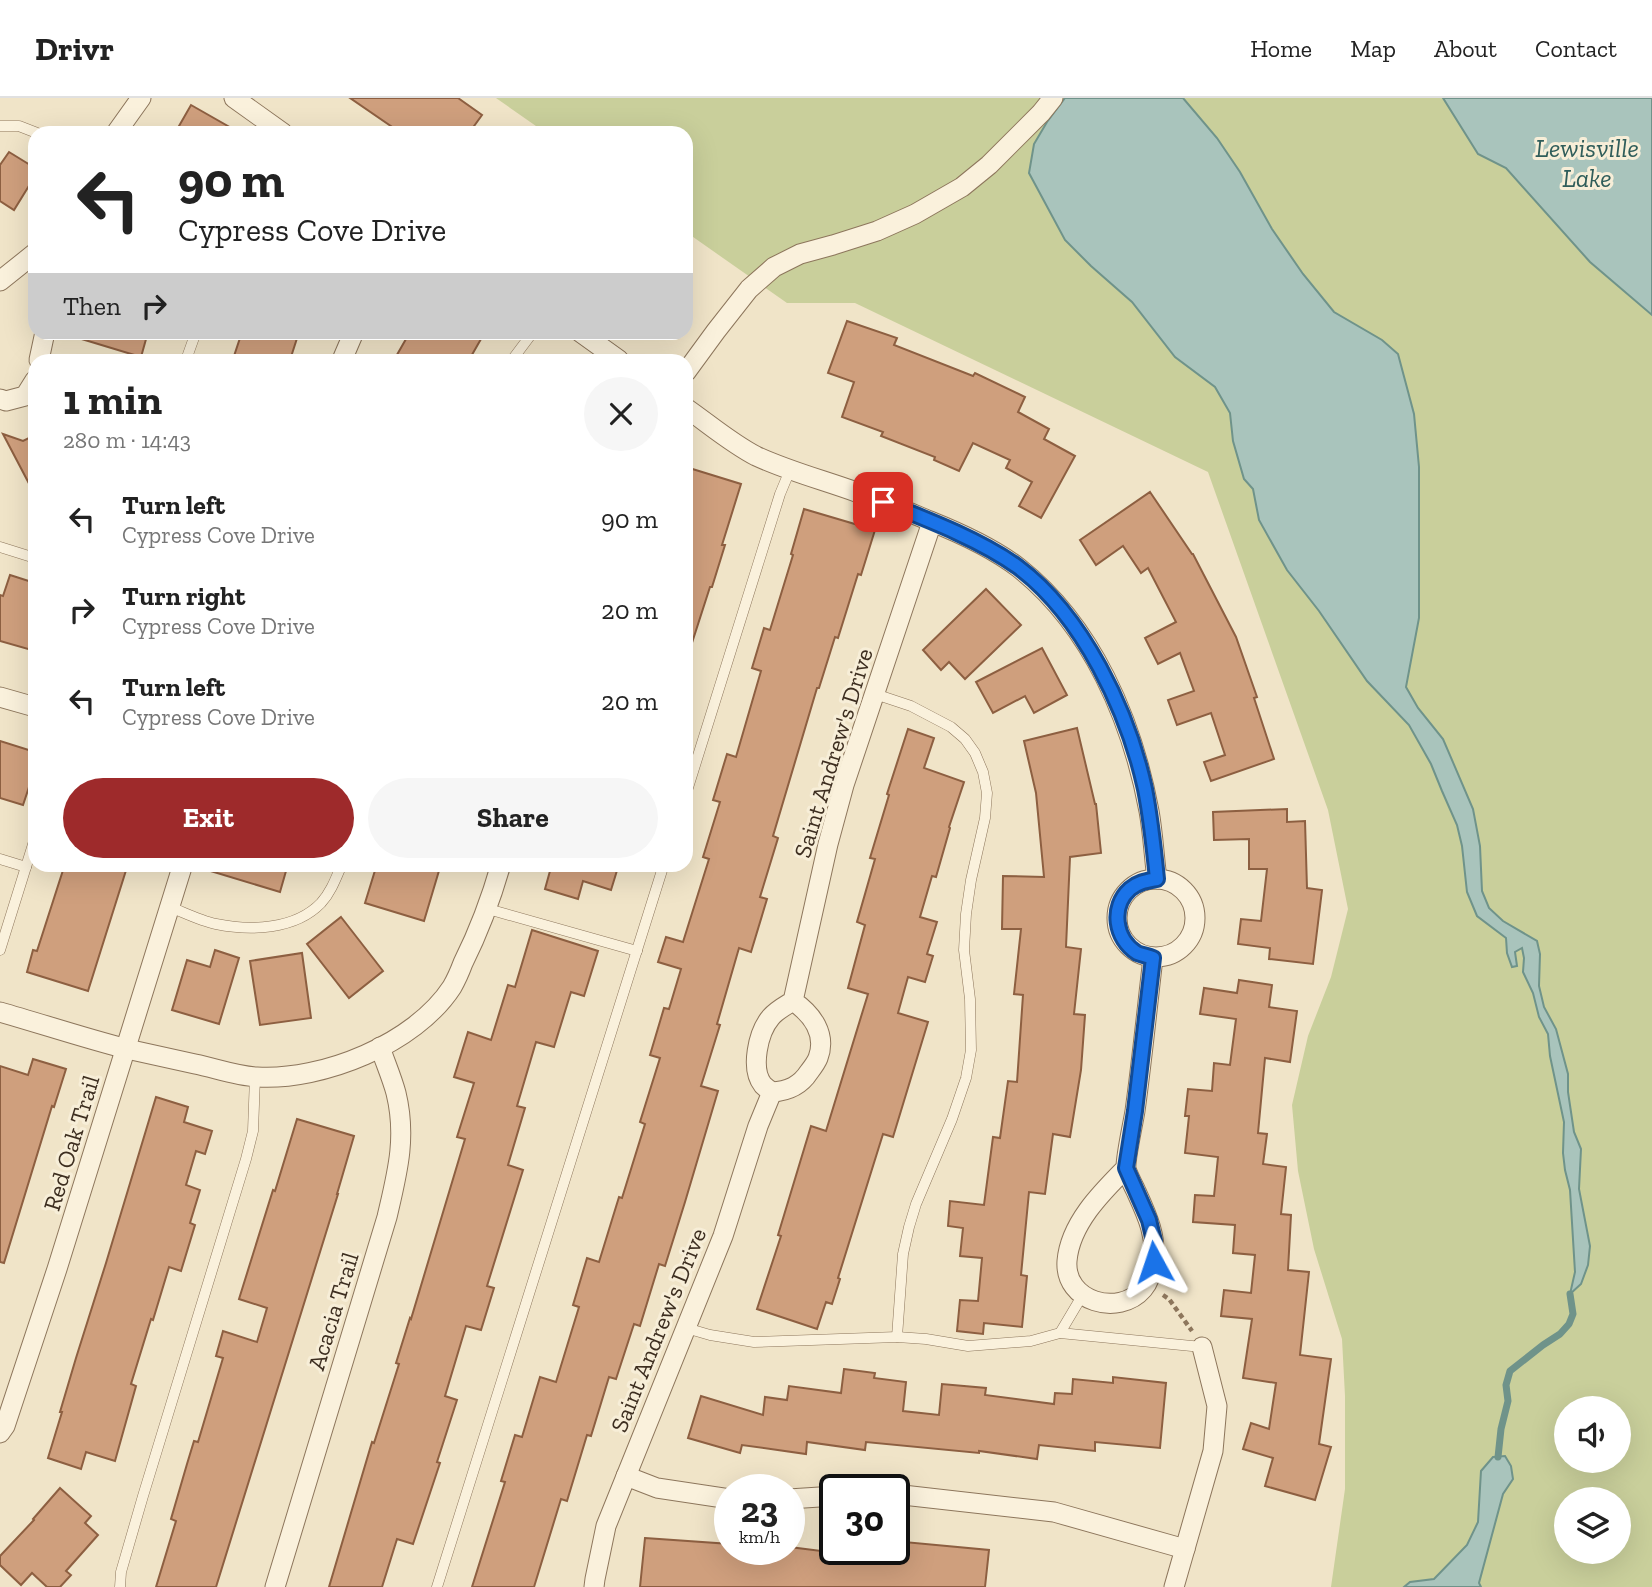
<!DOCTYPE html>
<html lang="en">
<head>
<meta charset="utf-8">
<style>
	:root { --surface:#fff; --page:#f6f6f6; --text:#222; --muted:#767676; --line:#e0e0e0; --accent:#9e2a2b }
	body { margin:0; font-family:"Zilla Slab",serif; background:var(--page); color:var(--text); height:100vh; display:flex; flex-direction:column; font-size:26px; white-space:nowrap }
	* { box-sizing:border-box; margin:0 }
	p { font-size:23px; color:var(--muted) }
	.icon { flex:none; width:38px; height:38px; fill:none; stroke:currentColor; stroke-width:2; stroke-linecap:round; stroke-linejoin:round }
	.map { position:relative; flex:1; overflow:hidden }
	.details { position:absolute; left:28px; top:256px; width:665px; height:518px; display:flex; flex-direction:column; background:var(--surface); border-radius:21px; box-shadow:0 7px 28px #0002 }
	.details>* { flex:none }
	.hud { position:absolute; left:28px; top:28px; width:665px; height:214px; border-radius:21px; box-shadow:0 7px 28px #0002; background:#fff; color:var(--text); overflow:hidden }
	.tools { position:absolute; left:1554px; top:1298px; display:grid; gap:14px }
	.tools a { display:grid; place-items:center; width:77px; height:77px; border-radius:50%; background:var(--surface); box-shadow:0 7px 28px #0002; font-size:35px }
	.speed { position:absolute; left:714px; top:1376px; display:flex; gap:14px; font-size:35px; font-weight:700; text-align:center }
	.speed>* { display:grid; place-content:center; width:91px; height:91px; border-radius:50%; background:var(--surface); box-shadow:0 7px 28px #0002; line-height:1 }
	.speed small { font-size:18px; font-weight:400 }
	.speed .limit { border:4px solid #111; border-radius:10px; background:#fff; color:#111 }
	.pin { position:absolute; display:grid; place-items:center; width:60px; height:60px; color:#fff; margin:-30px; border-radius:14px; box-shadow:0 4px 10px #0006 }
	.me { position:absolute; width:77px; margin:-38px; rotate:355deg; stroke-linejoin:round; filter:drop-shadow(0 0 5px #0008) }
	.turn { display:flex; align-items:center; gap:24px; height:147px; padding:0 35px; font-size:32px }
	.turn .icon { width:91px; height:91px; stroke-width:2.5 }
	.turn b { display:block; font-size:49px; line-height:60px }
	.then { display:flex; align-items:center; height:66px; padding:0 35px; background:#0003; gap:14px; font-size:26px }
	.round { display:grid; place-items:center; flex:none; width:74px; height:74px; border-radius:37px; background:var(--page) }
	.overview { display:flex; align-items:center; justify-content:space-between; height:119px; padding:0 35px }
	h1 { font-size:42px; font-weight:700; line-height:52px }
	.action { display:flex; gap:14px; margin-top:auto; padding:14px 35px }
	.action a { flex:1; height:80px; border-radius:42px; background:var(--accent); color:#fff; font-size:28px; font-weight:700; line-height:80px; text-align:center }
	.action a+a { background:var(--page); color:var(--text) }
	ul { padding:0; list-style:none }
	li { display:flex; align-items:center; gap:21px; height:91px; padding:0 35px }
	li div { flex:1 }
	li b { display:block; font-size:26px }
	li em { font-style:normal }
	header { display:flex; align-items:center; gap:42px; box-sizing:border-box; height:98px; padding:0 35px; background:var(--surface); border-bottom:2px solid var(--line) }
	header strong { font-size:33px }
	nav { display:flex; gap:38px; margin-inline-start:auto; font-size:24px }
	.map>svg:first-child { display:block }
	.green { fill:#c9cf9b; fill-rule:evenodd }
	.water { fill:#a9c4bc; stroke:#6f938a; stroke-width:2 }
	.lines { fill:none; stroke-linecap:round; stroke-linejoin:round }
	.stream { stroke:#6f938a; stroke-width:7 }
	.building { fill:#cf9f7d; stroke:#8d5f41; stroke-width:2 }
	.lane-casing { stroke:#8d765c; stroke-width:11 }
	.street-casing { stroke:#8d765c; stroke-width:21 }
	.path { stroke:#8d765c; stroke-width:4.5; stroke-dasharray:5 3.5; stroke-linecap:butt }
	.lane { stroke:#faf1dc; stroke-width:10 }
	.street { stroke:#faf1dc; stroke-width:19 }
	.route-casing { stroke:#114b97; stroke-width:18 }
	.route { stroke:#1a73e8; stroke-width:12 }
	.labels { text-anchor:middle; dominant-baseline:central; stroke-width:6; stroke-linejoin:round; paint-order:stroke }
	.street-label { font-size:24px; fill:#3d2e20; stroke:#f7eed8 }
	.water-label { font-size:26px; font-style:italic; fill:#2f5d5a; stroke:#f7eed8 }
</style>
</head>
<body>
<header>
<strong>Drivr</strong>
<nav><a>Home</a><a>Map</a><a>About</a><a>Contact</a></nav>
</header>
<div class="map">
<svg width="1652" height="1489" viewBox="0 0 1652 1489">
	<rect width="100%" height="100%" fill="#f0e4c8"/>
	<path class="green" d="M496,0H1443L1478,56L1506,70L1590,164L1652,217V1489H1331L1345,1391V1298L1342,1241L1314,1151L1298,1073L1292,1007L1308,938L1331,879L1348,811L1328,712L1208,374L855,205H787L686,134V35H546ZM1566,1311H1619V1363H1566ZM1566,1402H1619V1454H1566Z"/>
	<g class="water">
		<path d="M1065,0H1183L1217,40L1240,74L1272,131L1303,176L1334,214L1382,242L1398,256L1414,316L1419,369V520L1406,589L1418,610L1443,641L1473,711L1480,748L1482,793L1489,810L1503,823L1537,843L1540,856L1539,888L1544,909L1556,931L1568,976V994L1574,1034L1581,1051L1579,1091L1590,1148L1588,1167L1581,1186L1570,1196L1575,1174L1570,1092L1565,1072L1563,1055L1564,1024L1550,958L1548,936L1539,919L1533,895L1523,874L1524,860L1522,850L1515,854L1517,868L1512,869L1507,855L1506,840L1477,818L1467,794L1462,748L1457,727L1442,693L1431,666L1409,627L1367,583L1319,513L1287,472L1259,422L1253,391L1244,381L1233,343L1230,315L1215,289L1175,259L1132,204L1091,168L1065,142L1029,75L1034,46L1047,24Z"/>
		<path d="M1443,0H1652V217L1590,164L1506,70L1478,56Z"/>
		<path d="M1505,1358L1511,1368L1513,1381L1503,1396L1479,1485L1481,1489H1404L1410,1484L1434,1481L1467,1447L1478,1424L1481,1373L1493,1359Z"/>
	</g>
	<g class="lines">
		<path class="stream" d="M1498,1359L1501,1331L1508,1303L1506,1287L1510,1273L1543,1247L1560,1236L1569,1226L1573,1216L1570,1196"/>
	</g>
	<g class="building">
		<path d="M350,0H458L482,17L469,35H401Z"/>
		<path d="M191,7L240,35H175Z"/>
		<path d="M9,54L35,70V78L14,112L0,103V67Z"/>
		<path d="M847,223L897,240L894,247L973,278L975,275L1025,299L1018,314L1049,331L1044,341L1075,358L1041,420L1019,408L1032,384L1006,370L1010,362L973,345L959,373L934,362L935,359L881,338L883,334L842,319L854,284L828,275Z"/>
		<path d="M76,234H148L141,259L75,239Z"/>
		<path d="M242,234H299L290,262H249L234,258Z"/>
		<path d="M410,234H485L469,262H394Z"/>
		<path d="M3,336L23,343L35,337V397Z"/>
		<path d="M686,369L741,386L722,447H725L712,489H710L690,551L686,550Z"/>
		<path d="M1150,394L1192,456H1193L1236,539L1257,599L1254,600L1274,661L1211,683L1204,664L1225,657L1211,615L1177,627L1168,602L1194,593L1180,555L1158,566L1145,540L1176,524L1148,470L1141,475L1123,448L1096,467L1080,442Z"/>
		<path d="M804,411L875,432L861,477L858,476L838,540L835,539L819,590H817L773,738L778,740L760,799L767,801L751,854L739,850L717,926L720,927L701,988L718,993L685,1104L665,1168L659,1166L640,1228L634,1226L616,1281L609,1279L591,1338L587,1337L567,1403L561,1401L534,1489H472L505,1384L501,1383L515,1337L522,1339L540,1279L556,1284L579,1209L573,1207L587,1160L599,1164L619,1099L622,1100L645,1026L640,1024L660,960L650,957L664,910L669,911L681,871L658,864L666,839L683,844L709,761L703,759L720,704L713,702L727,656L736,659L761,573L752,570L764,530L770,532L793,457L791,456Z"/>
		<path d="M10,477L35,485V553L0,543V497L3,498Z"/>
		<path d="M986,491L1021,527L965,581L949,564L941,572L923,552Z"/>
		<path d="M1042,550L1067,597L1034,615L1025,598L993,615L976,584Z"/>
		<path d="M1077,630L1095,706H1096L1101,755L1070,759L1066,849L1081,851L1074,916L1085,917L1081,972L1070,1039L1053,1036L1045,1096L1029,1094L1021,1177L1027,1178L1022,1229L984,1225L983,1236L957,1233L960,1202L978,1203L982,1160L960,1158L963,1130L948,1128L950,1103L984,1107L993,1039L1000,1040L1008,983L1017,984L1023,897L1014,896L1021,831H1002L1003,778L1044,779L1036,695L1024,643Z"/>
		<path d="M908,631L934,640L924,670L964,684L949,729L950,730L936,779L932,778L920,819L937,824L927,856L933,858L925,884L908,879L898,915L928,924L893,1039L883,1036L838,1180L840,1181L832,1206L826,1204L817,1231L757,1211L781,1138L778,1137L811,1028L826,1033L868,896L848,890L865,827L857,824L875,761L870,760L889,697L887,696Z"/>
		<path d="M0,643L35,654V671L23,707L0,700Z"/>
		<path d="M1287,711V724L1305,723L1307,790L1322,792L1313,866L1269,861L1270,850L1238,846L1241,821L1261,823L1267,771H1249V741L1214,742L1213,714Z"/>
		<path d="M65,766H128L88,893L27,874L33,852L37,853Z"/>
		<path d="M205,766H288L280,794L204,771Z"/>
		<path d="M377,766H441L424,823L365,805Z"/>
		<path d="M543,766H619L611,792L583,783L578,801L545,791L550,773L543,771Z"/>
		<path d="M341,819L383,873L349,900L307,846Z"/>
		<path d="M532,832L598,853L584,898L571,894L554,949L536,944L517,1008L525,1010L508,1067L523,1072L487,1188L494,1190L481,1232L466,1228L445,1298L457,1302L437,1364L440,1365L413,1446L397,1441L382,1489H329L372,1344L374,1345L399,1266L396,1265L410,1220L411,1221L465,1041L457,1039L474,985L454,979L468,934L491,942L508,887L515,889Z"/>
		<path d="M215,852L239,860L219,926L172,912L187,862L210,869Z"/>
		<path d="M302,855L311,920L260,927L250,863Z"/>
		<path d="M1239,882L1272,887L1269,909L1297,913L1290,964L1265,960L1258,1035L1267,1036L1263,1066L1286,1069L1281,1116L1291,1117L1288,1172L1309,1174L1300,1257L1331,1261L1319,1346L1331,1349L1315,1402L1265,1388L1273,1360L1243,1351L1251,1325L1269,1331L1276,1285L1243,1280L1252,1221L1221,1218L1224,1192L1251,1195L1255,1157L1233,1155L1235,1127L1193,1124L1195,1097L1214,1098L1218,1059L1185,1055L1189,1018H1185L1188,991L1212,993L1214,965L1230,967L1236,921L1200,916L1204,890L1237,895Z"/>
		<path d="M33,961L66,971L54,1009L52,1008L4,1165L0,1164V968L28,977Z"/>
		<path d="M156,999L188,1009L184,1024L212,1033L205,1056L196,1053L186,1087L200,1092L190,1125L195,1127L181,1173L169,1169L153,1222L151,1221L131,1286L136,1288L115,1363L86,1354L81,1371L48,1360L62,1314H60L76,1260L106,1165Z"/>
		<path d="M297,1021L354,1038L337,1096H338L216,1489H156L176,1423L171,1421L187,1366L194,1343L198,1344L223,1260L216,1258L223,1233L257,1244L267,1210L239,1201L273,1092L275,1093Z"/>
		<path d="M844,1271L875,1275L874,1280L906,1284L903,1313L939,1317L942,1286L986,1290L985,1297L1054,1306L1055,1295L1072,1296L1073,1281L1113,1285V1279L1166,1285L1160,1350L1095,1344V1353L1039,1347L1037,1361L979,1353V1355L866,1344L865,1352L807,1344L806,1356L742,1347L740,1355L688,1340L701,1298L763,1317L765,1299L787,1302L789,1288L841,1295Z"/>
		<path d="M60,1390L91,1418L85,1425L98,1437L66,1473L71,1477L60,1489H47L32,1475L21,1487L0,1467V1458L34,1422L33,1421Z"/>
		<path d="M645,1440L730,1446V1451H789V1449L821,1453L822,1451H894V1443L989,1452L985,1489H640Z"/>
	</g>
	<g class="lines">
		<g class="lane-casing">
			<g id="lane">
				<path d="M0,28H19L37,35"/>
				<path d="M186,262L196,234"/>
				<path d="M512,262L533,234"/>
				<path d="M0,449L35,460"/>
				<path d="M875,596L911,608L951,629L965,641L975,655L983,674L987,695L985,720L971,782L966,816L964,852L970,901L971,952L966,980L952,1021L916,1106L909,1129L903,1156L897,1239"/>
				<path d="M686,696L780,396L790,372"/>
				<path d="M0,761L26,769"/>
				<path d="M170,809C185,815 201,823 216,826C250,833 295,832 321,805C331,794 336,780 342,766"/>
				<path d="M488,811L637,853"/>
				<path d="M0,852L35,740"/>
				<path d="M686,1230L710,1237L754,1244L897,1239L926,1241L968,1248L1031,1243L1060,1235L1202,1249"/>
				<path d="M1060,1235L1082,1198"/>
				<path d="M120,1489L121,1474L143,1398L246,1061L253,1033L255,979"/>
				<path d="M437,1489L664,766"/>
			</g>
		</g>
		<g class="street-casing">
			<g id="street">
				<path d="M234,0L283,35"/>
				<path d="M116,35L141,0"/>
				<path d="M0,183L35,155"/>
				<path d="M580,234L619,262"/>
				<path d="M39,262L45,234"/>
				<path d="M342,262L354,234"/>
				<path d="M686,274L716,233L749,191L774,169L800,156L833,147L877,133L915,116L962,89L989,67L1041,15L1053,0"/>
				<path d="M0,301L6,303L25,298L35,282"/>
				<path d="M686,310C709,326 731,345 756,358C788,373 823,382 856,394C881,402 906,413 930,423C960,435 993,450 1019,470C1092,528 1132,622 1149,713C1153,735 1154,758 1157,781"/>
				<path d="M0,599L35,609"/>
				<circle cx="1156" cy="820" r="39"/>
				<path d="M793,903C812,916 827,936 818,960C816,965 812,970 809,974C800,988 788,993 772,994C769,992 766,990 763,987C750,971 758,934 771,919C777,912 785,908 793,903L828,746L844,687L932,424"/>
				<path d="M0,914C42,926 84,940 127,951C149,956 172,961 195,966C215,970 236,978 257,979C322,983 415,946 452,889C456,882 460,873 463,865C479,833 491,801 501,766"/>
				<path d="M1126,1070C1101,1095 1070,1126 1067,1163C1064,1204 1119,1219 1143,1191C1149,1184 1151,1176 1153,1167C1158,1139 1146,1115 1135,1091C1132,1085 1128,1077 1126,1071C1125,1061 1133,1026 1135,1013C1142,962 1147,911 1153,860"/>
				<path d="M0,1335L5,1328L57,1171L183,766"/>
				<path d="M626,1378L657,1390L730,1401"/>
				<path d="M894,1396L1054,1414L1185,1451"/>
				<path d="M789,1401L835,1398"/>
				<path d="M275,1489L387,1119C397,1076 407,1040 396,995C392,980 385,964 380,949"/>
				<path d="M594,1489L595,1481L606,1428L723,1138L758,1028L772,994"/>
				<path d="M1174,1489L1213,1353L1217,1308L1202,1249"/>
			</g>
		</g>
		<path class="path" d="M1163,1197L1169,1201L1192,1233"/>
		<use href="#lane" class="lane"/>
		<use href="#street" class="street"/>
	</g>
	<g class="lines">
		<g class="route-casing">
			<path id="route" d="M883,404C926,421 981,442 1018,469C1083,518 1128,613 1145,691C1151,721 1154,751 1157,781C1147,783 1138,784 1130,791C1110,809 1115,841 1137,855C1142,857 1148,858 1153,860L1135,1013L1126,1070L1149,1122L1154,1143V1164"/>
		</g>
		<use href="#route" class="route"/>
	</g>
	<g class="labels">
		<g class="street-label">
			<text transform="translate(833 655) rotate(-73)">Saint Andrew's Drive</text>
			<text transform="translate(71 1045) rotate(-73)">Red Oak Trail</text>
			<text transform="translate(333 1213) rotate(-73)">Acacia Trail</text>
			<text transform="translate(658 1232) rotate(-68)">Saint Andrew's Drive</text>
		</g>
		<g class="water-label">
			<text x="1587" y="50">Lewisville<tspan x="1587" dy="30">Lake</tspan></text>
		</g>
	</g>
</svg>
<div class="tools">
<a><svg class="icon" aria-label="sound" viewBox="0 0 24 24"><path d="M4 9h4l5-4v14l-5-4H4zM17 9q2 3 0 6"/></svg></a>
<a><svg class="icon" aria-label="layers" viewBox="0 0 24 24"><path d="M12 4l9 5-9 5-9-5zM3 14l9 5 9-5"/></svg></a>
</div>
<div class="speed"><div>23<small>km/h</small></div><div class="limit">30</div></div>
<div class="pin" style="left:883px;top:404px;background:#d93025"><svg class="icon" aria-label="arrive" viewBox="0 0 24 24"><path d="M6 21V4h12l-3 4 3 4H6"/></svg></div>
<svg class="me" style="left:1154px;top:1164px" viewBox="-20 -20 40 40"><path d="M0-17L14 15 0 8-14 15z" fill="#1a73e8" stroke="#fff" stroke-width="4"/></svg>
<div class="hud">
<div class="turn"><svg class="icon" aria-label="left" viewBox="0 0 24 24"><path d="M17 20v-9H6M10 6l-5 5 5 5"/></svg><div><b>90 m</b>Cypress Cove Drive</div></div>
<div class="then">Then<svg class="icon" aria-label="right" viewBox="0 0 24 24"><path d="M7 20v-9h11M14 6l5 5-5 5"/></svg></div>
</div>
<section class="details">
<div class="overview"><div><h1>1 min</h1><p>280 m · 14:43</p></div><a class="round"><svg class="icon" aria-label="close" viewBox="0 0 24 24"><path d="M6 6l12 12M18 6L6 18"/></svg></a></div>
<ul>
<li><svg class="icon" aria-label="left" viewBox="0 0 24 24"><path d="M17 20v-9H6M10 6l-5 5 5 5"/></svg><div><b>Turn left</b><p>Cypress Cove Drive</p></div><em>90 m</em></li>
<li><svg class="icon" aria-label="right" viewBox="0 0 24 24"><path d="M7 20v-9h11M14 6l5 5-5 5"/></svg><div><b>Turn right</b><p>Cypress Cove Drive</p></div><em>20 m</em></li>
<li><svg class="icon" aria-label="left" viewBox="0 0 24 24"><path d="M17 20v-9H6M10 6l-5 5 5 5"/></svg><div><b>Turn left</b><p>Cypress Cove Drive</p></div><em>20 m</em></li>
</ul>
<div class="action"><a>Exit</a><a>Share</a></div>
</section>
</div>
</body>
</html>
